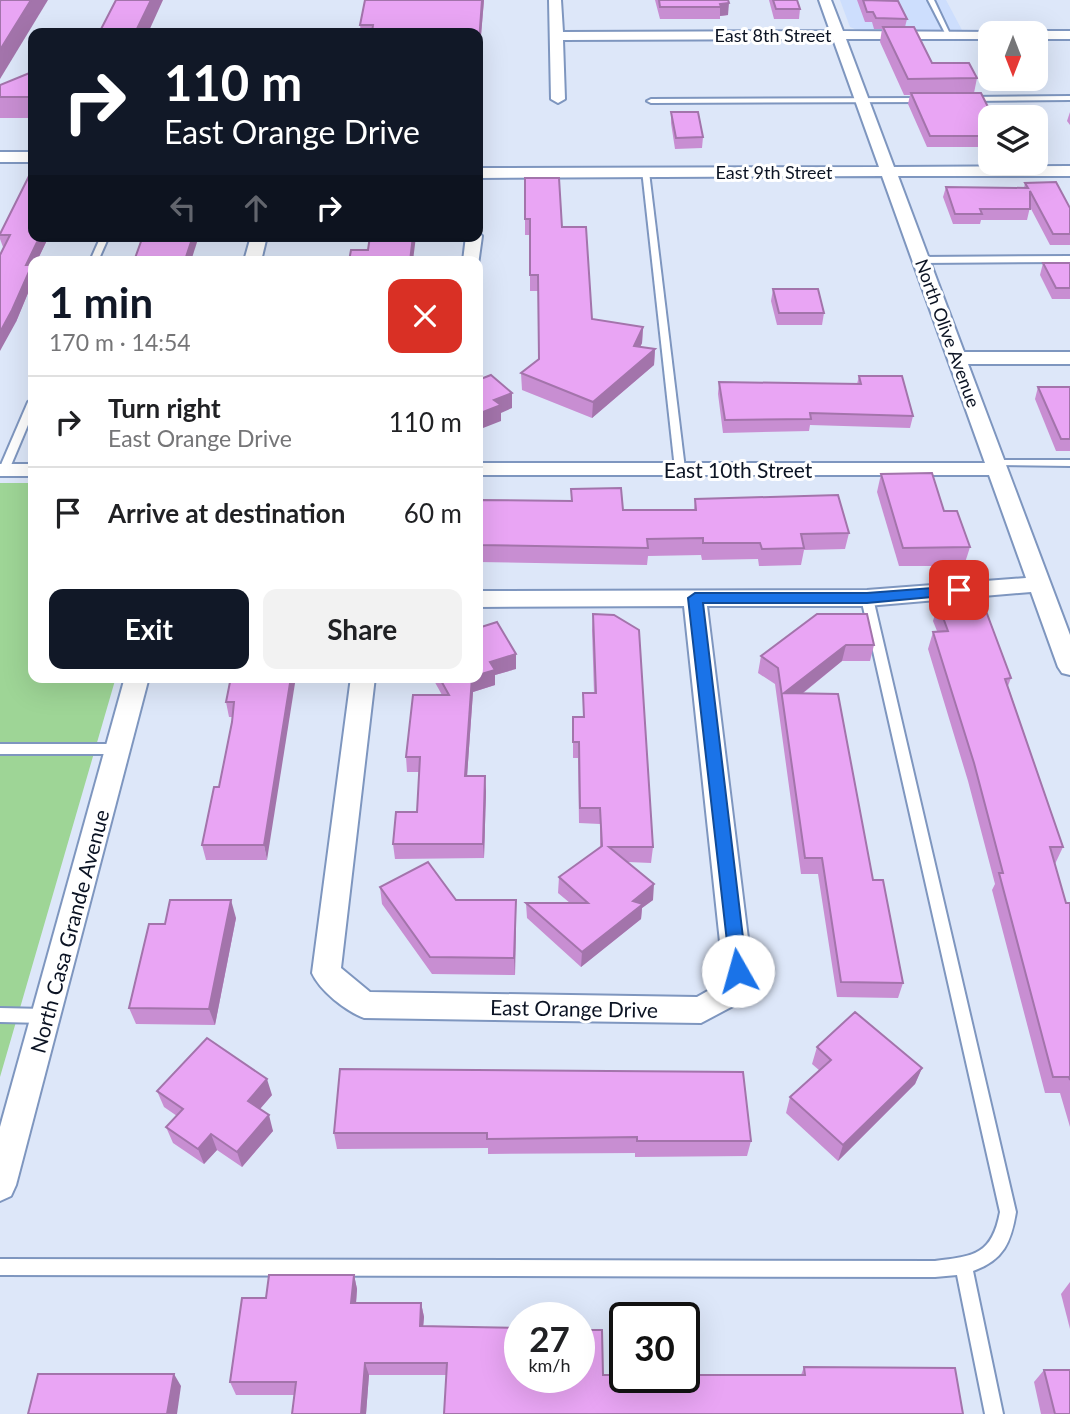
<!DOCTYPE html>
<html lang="en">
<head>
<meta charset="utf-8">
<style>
	:root { --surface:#fff; --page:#f2f2f2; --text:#202124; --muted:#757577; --line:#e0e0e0; --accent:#111827 }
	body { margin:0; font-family:Lato,sans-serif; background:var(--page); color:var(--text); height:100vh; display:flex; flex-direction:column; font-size:26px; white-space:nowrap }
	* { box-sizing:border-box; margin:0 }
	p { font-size:23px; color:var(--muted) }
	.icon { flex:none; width:38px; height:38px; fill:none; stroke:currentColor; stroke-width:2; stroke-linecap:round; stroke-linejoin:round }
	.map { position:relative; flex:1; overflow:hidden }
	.side { position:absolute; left:28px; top:256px; width:455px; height:427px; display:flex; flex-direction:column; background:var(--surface); border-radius:14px; box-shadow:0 7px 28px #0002 }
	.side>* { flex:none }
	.hud { position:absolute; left:28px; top:28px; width:455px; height:214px; border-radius:14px; box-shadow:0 7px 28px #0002; background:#111827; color:#fff; overflow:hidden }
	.needle { width:46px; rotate:180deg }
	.controls { position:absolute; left:978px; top:21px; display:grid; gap:14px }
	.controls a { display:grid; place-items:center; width:70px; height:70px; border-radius:14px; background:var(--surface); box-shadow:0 7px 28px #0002; font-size:35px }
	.speed { position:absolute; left:504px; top:1302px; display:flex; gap:14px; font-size:35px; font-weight:700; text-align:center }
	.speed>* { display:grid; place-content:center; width:91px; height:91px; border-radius:50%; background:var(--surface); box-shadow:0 7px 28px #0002; line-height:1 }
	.speed small { font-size:18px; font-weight:400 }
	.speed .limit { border:4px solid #111; border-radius:10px; background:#fff; color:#111 }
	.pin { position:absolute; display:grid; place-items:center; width:60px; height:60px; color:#fff; margin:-30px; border-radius:14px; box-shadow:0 4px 10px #0006 }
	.me { position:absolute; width:77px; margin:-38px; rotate:353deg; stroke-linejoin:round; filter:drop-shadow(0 0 5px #0008) }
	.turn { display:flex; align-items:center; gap:24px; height:147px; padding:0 21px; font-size:32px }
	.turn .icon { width:91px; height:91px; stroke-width:2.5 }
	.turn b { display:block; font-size:49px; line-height:60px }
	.lanes { display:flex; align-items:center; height:66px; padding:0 21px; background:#0003; justify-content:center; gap:35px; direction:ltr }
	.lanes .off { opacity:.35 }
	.round { display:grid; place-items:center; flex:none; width:74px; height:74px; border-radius:14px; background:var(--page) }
	.headline { display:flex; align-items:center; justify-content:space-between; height:119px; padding:0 21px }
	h1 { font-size:42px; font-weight:700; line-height:52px; color:var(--accent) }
	.action { display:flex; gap:14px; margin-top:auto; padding:14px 21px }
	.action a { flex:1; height:80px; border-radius:14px; background:var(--accent); color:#fff; font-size:28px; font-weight:700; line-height:80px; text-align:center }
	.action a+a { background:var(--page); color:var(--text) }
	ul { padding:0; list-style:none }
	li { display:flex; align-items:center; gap:21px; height:91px; padding:0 21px; border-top:2px solid var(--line) }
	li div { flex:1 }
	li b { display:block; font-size:26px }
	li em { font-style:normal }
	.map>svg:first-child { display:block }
	.built { fill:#cddefd }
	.green { fill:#9ed596 }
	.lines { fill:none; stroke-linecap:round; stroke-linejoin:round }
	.service-casing { stroke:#7e96bf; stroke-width:4 }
	.minor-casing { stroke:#7e96bf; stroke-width:4 }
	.service { fill:#fff; fill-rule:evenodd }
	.minor { fill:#fff; fill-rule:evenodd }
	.wall { fill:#c88ed2 }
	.shaded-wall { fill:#a374ab }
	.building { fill:#e9a5f4; stroke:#a374ab; stroke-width:2 }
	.route { fill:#1a73e8; stroke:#114b97; stroke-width:2 }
	.labels { text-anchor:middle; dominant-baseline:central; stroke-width:6; stroke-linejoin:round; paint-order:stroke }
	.far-street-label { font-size:18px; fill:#0b1323; stroke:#fff }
	.street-label { font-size:21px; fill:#0b1323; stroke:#fff }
</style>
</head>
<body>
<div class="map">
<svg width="1070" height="1414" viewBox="0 0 1070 1414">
	<rect width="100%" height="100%" fill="#dde7f9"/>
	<path class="built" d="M840,0H946L963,32L857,30L850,27Z"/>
	<path class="green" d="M0,483H33V677H116L0,1077Z"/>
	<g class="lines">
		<g class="service-casing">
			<g id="service">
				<path d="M928,0H934L951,36L946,35Z"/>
				<path d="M1070,96V100L969,101L965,99L969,97Z"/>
				<path d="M926,98H929V102L651,103L647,101L651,99Z"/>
				<path d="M642,170L649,172L685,469L680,472L675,469Z"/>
				<path d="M101,236H109L98,261H90Z"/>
				<path d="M1070,256V262L921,263L917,260L921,257Z"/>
				<path d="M33,399V413L9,470L8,472H0V467L28,402Z"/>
				<path d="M997,460H1070V466L993,465L992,463Z"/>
				<path d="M867,594L873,598L1016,1212C1011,1242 1004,1260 973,1271L1003,1414H985L957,1275L935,1277L0,1275V1259L935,1261C974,1256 992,1255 1000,1212L861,598Z"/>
				<path d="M0,744H118L122,746L124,749L122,752L118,754H0Z"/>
				<path d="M0,1008L45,1009L50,1011L52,1016L50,1021L45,1023L0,1022Z"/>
			</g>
		</g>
		<g class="minor-casing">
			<g id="minor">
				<path d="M549,0H561L563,32L830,31L819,0H831L843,31L995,32L990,33V39H846L894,167L1070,166V176H898L964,352H1070V364H968L1070,635V675L1062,673L1058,667L1031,592L867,606H707L752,971L733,1006L701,1023L364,1018C346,1011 320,991 312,973L351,677H375L341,968L370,992L697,997L713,988L723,970L684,606L478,607V591L867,590L1026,578L989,475H478V463H985L882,176L478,178V168L879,167L833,39L563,40L565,99L558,103L551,99Z"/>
				<path d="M1036,31H1070V39H1036V33H1031Z"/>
				<rect x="0" y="152" width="33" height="10"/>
				<path d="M478,232L482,236L478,265V261H463L466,236H478Z"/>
				<path d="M251,236H267L261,261H244Z"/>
				<rect x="0" y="464" width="33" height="12"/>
				<path d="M125,677H149L16,1185L11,1196L0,1201V1127Z"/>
			</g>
		</g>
		<use href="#service" class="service"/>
		<use href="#minor" class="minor"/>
	</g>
	<g class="wall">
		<path d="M484,0L479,59H478V33H361L360,25Z"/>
		<path d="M655,0H728V15L720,16V19H660Z"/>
		<path d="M769,0H797L800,9L799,19H774Z"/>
		<path d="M857,0H894L907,19L905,27L932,63L977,78L974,93L990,117V144H985L984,147H927L908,104L910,95H904L880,42L882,29H874L872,22H865Z"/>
		<path d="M33,73V118H0V85Z"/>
		<path d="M671,112L703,137L702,148L675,149L671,123Z"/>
		<path d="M1070,112V125L1067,121Z"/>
		<path d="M525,178L562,227L592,319L643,327L642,343L640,347L655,349L654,365L592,418L522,390L521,373L539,359L538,291H530V235H525Z"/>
		<path d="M1025,183L1070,208V245H1050L1030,207L1027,220H981L980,224H953L943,197L946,187L1024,188Z"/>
		<path d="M0,234L49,236L37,261H33V281L16,322L4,247H3L0,239Z"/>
		<path d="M1043,263H1070V299H1052L1040,275Z"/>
		<path d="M773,289L824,313L822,325H777L771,301Z"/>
		<path d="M859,376L913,416L910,428L810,425L809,431L723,433L718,394L719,382L857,384Z"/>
		<path d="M1038,387H1070V451H1056L1035,399Z"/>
		<path d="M881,474L944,511L970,547L964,566H899L877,492Z"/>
		<path d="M571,489L623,510H694L695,499L849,533L845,549L804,550L801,565L759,566L758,559L702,560L701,555L648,556L647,565L479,562L478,554V507L571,501Z"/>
		<path d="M938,604L1011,678L1008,686L1063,847L1055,864L1066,903H1070V1127L1060,1093H1045L992,890L995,884L968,781L928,649L933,632L937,631L933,621Z"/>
		<path d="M593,614L653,847L651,863L628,862L653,900L642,908L641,919L581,967L527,918L526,903H570L558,893L559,877L600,847V824L579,823L578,758H573V717H583V693H594L592,630Z"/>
		<path d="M817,614L874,645L870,661H842L802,694L873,880L903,983L898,998L837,997L818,874H801L775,684L758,673L761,656Z"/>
		<path d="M516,669L495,675V685L473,692L467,776L486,791L484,858L395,859L393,844L417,812L419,772H407L406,757L442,695L432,677H478Z"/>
		<path d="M231,677L267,860H206L202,845L219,787L233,717H229L226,702Z"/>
		<path d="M380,887L456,900H516L515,975L432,974L382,904Z"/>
		<path d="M236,918L215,1025L136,1024L129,1008L165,924Z"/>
		<path d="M817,1047L922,1068L915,1084L838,1161L786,1113L790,1097L819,1070L812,1064Z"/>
		<path d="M340,1069L751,1141L747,1156L635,1157V1153L488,1154V1148L337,1149L334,1133Z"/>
		<path d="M157,1091L272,1095L260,1109L273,1131L242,1167L217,1150L204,1164L173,1143L166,1127L177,1116L164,1107Z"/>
		<path d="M354,1275L357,1289L356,1303H421L424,1317L423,1327L603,1375H801L804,1367L963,1414L446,1375H369L366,1414H292L294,1395H236L230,1382L266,1298Z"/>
		<path d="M1070,1282V1329L1061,1294Z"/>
		<path d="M1044,1370L1070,1414H1041L1034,1382Z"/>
	</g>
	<g class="shaded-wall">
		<path d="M31,0H48L0,79V50Z"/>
		<path d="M151,0H163L148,33H135Z"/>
		<path d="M482,0H484L479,59V42Z"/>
		<path d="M729,3L728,15L720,16V4Z"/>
		<path d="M40,236H49L37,261H33V281L16,322L0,351V332L26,265Z"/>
		<path d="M193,236H199L191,261L185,260Z"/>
		<path d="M413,236H416L413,261H410Z"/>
		<path d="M643,327L642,343L633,362L634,346Z"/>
		<path d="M655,349L654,365L592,418L593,402Z"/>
		<path d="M512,393V408L501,413V421L478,430V414L494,400Z"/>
		<path d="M846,645L842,661L784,708V693Z"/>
		<path d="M516,654V669L495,675V685L473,692L466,791L465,776L472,677H478V675L490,662Z"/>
		<path d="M291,677H296L267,860L264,845Z"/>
		<path d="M485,776L486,791L484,858L483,844Z"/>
		<path d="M654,884L653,900L642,908L641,919L581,967L582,952L633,901Z"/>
		<path d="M231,900L236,918L215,1025L209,1009Z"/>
		<path d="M516,900V918L515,975L514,958Z"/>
		<path d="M922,1068L915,1084L838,1161L843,1145Z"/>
		<path d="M267,1079L272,1095L253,1117L248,1101Z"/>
		<path d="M269,1115L273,1131L242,1167L237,1152Z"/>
		<path d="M211,1134L217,1150L204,1164L198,1149Z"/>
		<path d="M354,1275L357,1289L355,1317L351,1303Z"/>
		<path d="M421,1303L424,1317L422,1340L420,1326Z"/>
		<path d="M365,1363L369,1375L366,1414H361Z"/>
		<path d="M174,1374L181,1386L177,1414H167Z"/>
	</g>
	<g class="building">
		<path d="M1,0H31L0,50V1Z"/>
		<path d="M116,0H151L135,33H99Z"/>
		<path d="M365,0H482L479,42H478V33H372L373,25H360Z"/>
		<path d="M659,0H728L729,3L720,4L721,7H660Z"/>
		<path d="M773,0H797L800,9H776Z"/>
		<path d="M863,0L898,1L907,19L876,18L873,12H867Z"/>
		<path d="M883,27H914L932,63H969L977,78L908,79Z"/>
		<path d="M32,72L33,73V97H0V85Z"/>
		<path d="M911,93H981L993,117H990V133H985L986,136H930Z"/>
		<path d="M671,112H698L703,137L676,138Z"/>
		<path d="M32,170H33V236H40L26,265H32L12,310L0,332V255L10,235H0V234Z"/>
		<path d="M525,178H559L562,227H586L592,319L643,327L634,346L655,349L593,402L521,373L539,359L538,275H530V219H525Z"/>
		<path d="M1056,182L1070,208V234H1053L1030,191V209H980L982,214H955L946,187L1028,188L1025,183Z"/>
		<path d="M143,236H193L185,260H197L196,261H134Z"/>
		<path d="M370,236H413L410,261H349L351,250H368Z"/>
		<path d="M1043,263H1070V288H1056Z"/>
		<path d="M773,289H818L824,313H779Z"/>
		<path d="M491,375L512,393L494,400L501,405L478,414V380Z"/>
		<path d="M859,376H902L913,416L810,413L811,419L725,420L719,382L861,384Z"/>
		<path d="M1038,387H1070V439H1061Z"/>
		<path d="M932,473L944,511H957L970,547L903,548L881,474Z"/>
		<path d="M621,488L623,510H696L695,499L838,495L849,533L801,534L804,548L762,549L760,543H703V538L647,539L648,548L478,545V507H481V500L572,501L571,489Z"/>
		<path d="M983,603L1011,678L1005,679L1063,847H1050L1066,903H1070V1080L1069,1077H1053L999,873H1003L974,763L933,632L948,631L938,604Z"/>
		<path d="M593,614L614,615L639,630L653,847H609L654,884L633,901L643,904L582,952L526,903H588L559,877L602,846L600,808H580L579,742H573V717H584L583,693H596Z"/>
		<path d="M817,614H867L874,645H846L784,693L838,694L873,880H883L903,983L841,982L822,858H805L778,668L761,656Z"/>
		<path d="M497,622L516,654L490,662L495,670L478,675V628Z"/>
		<path d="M231,677H291L264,845H202L214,787H219L232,722L234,702H226Z"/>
		<path d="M439,677H472L465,776H485L483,844H393L396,812H417L420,757H406L413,695H449Z"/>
		<path d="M428,862L456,900H516L514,958L430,957L380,887Z"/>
		<path d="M170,900H231L209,1009L129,1008L149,924H165Z"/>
		<path d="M855,1012L922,1068L843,1145L790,1097L831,1060L817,1047Z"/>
		<path d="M207,1038L267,1079L248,1101L269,1115L237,1152L211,1134L198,1149L166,1127L183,1109L157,1091Z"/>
		<path d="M340,1069L743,1072L751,1141H637V1137L487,1139V1133H334Z"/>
		<path d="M269,1275H354L351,1303H421L420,1326L520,1328V1377H579V1330H602L603,1375H625V1377H684V1375H805L804,1367L955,1368L963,1414H444L447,1363H365L361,1414H292L296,1382H230L242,1298H266Z"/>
		<path d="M1044,1370H1070V1414H1055Z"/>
		<path d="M38,1374H174L167,1414H28Z"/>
	</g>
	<path class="route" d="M959,586L966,590L964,594L867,603H703L747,971L744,977H731L688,598L695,593H867Z"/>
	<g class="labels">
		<g class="far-street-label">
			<text x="773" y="35">East 8th Street</text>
			<text x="774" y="172">East 9th Street</text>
			<text transform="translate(948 333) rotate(70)">North Olive Avenue</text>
		</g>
		<g class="street-label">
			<text x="738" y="469">East 10th Street</text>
			<text transform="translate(69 931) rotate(-75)">North Casa Grande Avenue</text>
			<text transform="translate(574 1008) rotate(1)">East Orange Drive</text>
		</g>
	</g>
</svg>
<div class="controls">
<a><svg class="needle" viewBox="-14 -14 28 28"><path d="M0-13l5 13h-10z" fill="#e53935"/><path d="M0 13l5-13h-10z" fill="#757577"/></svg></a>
<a><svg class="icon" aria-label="layers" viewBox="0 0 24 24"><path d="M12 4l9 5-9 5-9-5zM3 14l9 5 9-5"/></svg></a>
</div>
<div class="speed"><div>27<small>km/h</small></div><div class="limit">30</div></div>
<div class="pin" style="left:959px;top:590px;background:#d93025"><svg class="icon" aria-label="arrive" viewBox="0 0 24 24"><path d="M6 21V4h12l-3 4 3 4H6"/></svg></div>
<svg class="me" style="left:738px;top:971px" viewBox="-20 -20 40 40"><circle r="19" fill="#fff"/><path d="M0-13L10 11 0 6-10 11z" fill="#1a73e8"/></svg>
<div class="hud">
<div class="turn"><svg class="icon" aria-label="right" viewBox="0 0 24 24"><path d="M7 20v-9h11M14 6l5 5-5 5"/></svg><div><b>110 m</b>East Orange Drive</div></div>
<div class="lanes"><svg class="icon off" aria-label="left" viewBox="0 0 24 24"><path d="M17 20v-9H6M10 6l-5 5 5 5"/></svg><svg class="icon off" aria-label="ahead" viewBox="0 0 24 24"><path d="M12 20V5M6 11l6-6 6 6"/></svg><svg class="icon" aria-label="right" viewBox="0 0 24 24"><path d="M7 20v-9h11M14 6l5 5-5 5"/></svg></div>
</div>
<section class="side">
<div class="headline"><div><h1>1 min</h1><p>170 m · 14:54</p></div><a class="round" style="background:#d93025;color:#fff"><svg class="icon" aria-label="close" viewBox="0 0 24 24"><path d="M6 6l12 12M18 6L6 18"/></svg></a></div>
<ul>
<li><svg class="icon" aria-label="right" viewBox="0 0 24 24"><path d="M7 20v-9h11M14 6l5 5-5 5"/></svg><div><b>Turn right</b><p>East Orange Drive</p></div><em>110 m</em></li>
<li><svg class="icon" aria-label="arrive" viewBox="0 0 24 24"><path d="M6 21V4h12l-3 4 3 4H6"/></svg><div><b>Arrive at destination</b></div><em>60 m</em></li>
</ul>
<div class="action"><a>Exit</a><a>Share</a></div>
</section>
</div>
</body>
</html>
